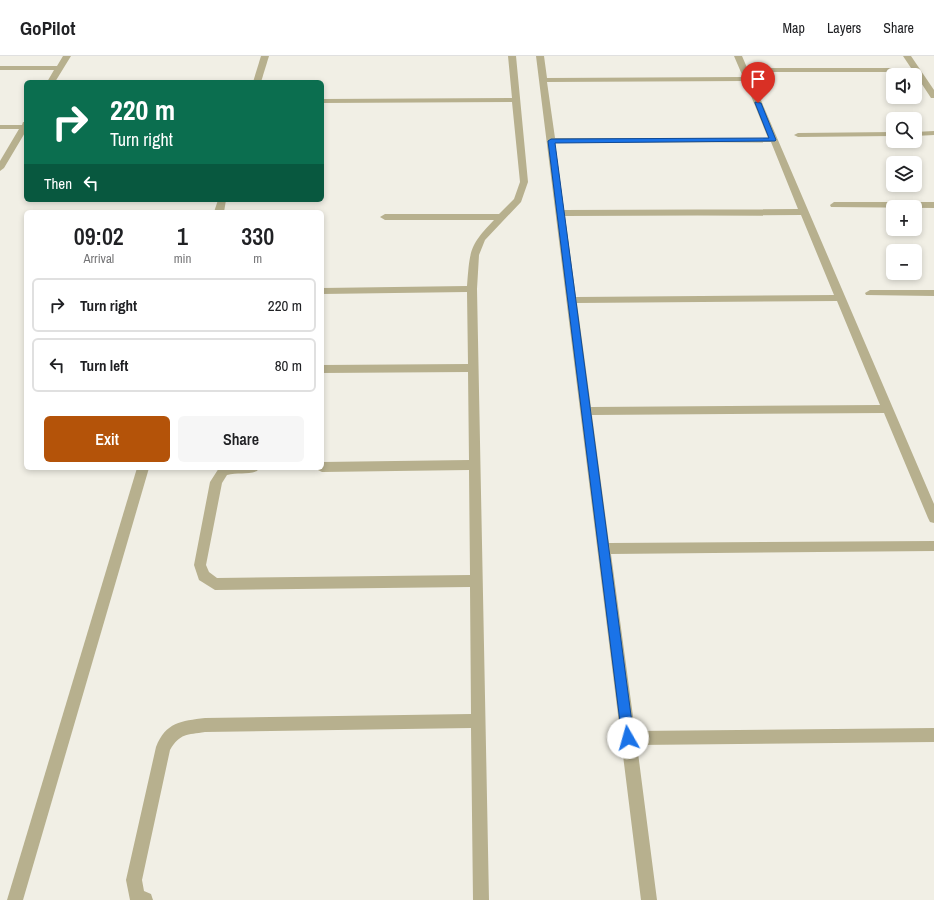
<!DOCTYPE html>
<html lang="en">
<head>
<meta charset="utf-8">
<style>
	:root { --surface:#fff; --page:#f6f6f6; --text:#202124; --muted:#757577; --line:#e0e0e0; --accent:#b45309 }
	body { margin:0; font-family:"Archivo Narrow",sans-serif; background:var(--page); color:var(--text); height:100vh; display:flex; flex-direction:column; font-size:15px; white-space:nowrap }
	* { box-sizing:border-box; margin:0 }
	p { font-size:13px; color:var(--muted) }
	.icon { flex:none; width:22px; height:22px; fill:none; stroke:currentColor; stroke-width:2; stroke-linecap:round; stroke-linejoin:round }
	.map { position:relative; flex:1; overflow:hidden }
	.sheet { position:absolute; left:24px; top:154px; width:300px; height:260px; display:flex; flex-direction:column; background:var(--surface); border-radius:6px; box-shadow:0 2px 6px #0003 }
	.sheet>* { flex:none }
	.guide { position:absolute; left:24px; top:24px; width:300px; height:122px; border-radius:6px; box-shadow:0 2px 6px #0003; background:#0b6e4f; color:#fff; overflow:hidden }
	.fabs { position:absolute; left:886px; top:12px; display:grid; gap:8px }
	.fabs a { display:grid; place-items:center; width:36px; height:36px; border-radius:6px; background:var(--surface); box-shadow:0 2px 6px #0003; font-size:20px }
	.pin { position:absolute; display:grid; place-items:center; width:34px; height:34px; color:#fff; margin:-41px -17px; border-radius:50% 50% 50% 0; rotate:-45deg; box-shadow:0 0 4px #0007 }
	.pin .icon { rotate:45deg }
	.me { position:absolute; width:44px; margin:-22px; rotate:353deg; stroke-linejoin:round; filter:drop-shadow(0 0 3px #0008) }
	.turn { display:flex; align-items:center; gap:14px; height:84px; padding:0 20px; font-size:18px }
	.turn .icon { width:52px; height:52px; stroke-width:2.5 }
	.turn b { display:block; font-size:28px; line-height:34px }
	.then { display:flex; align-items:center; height:38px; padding:0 20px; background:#0003; gap:8px; font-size:15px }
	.eta { display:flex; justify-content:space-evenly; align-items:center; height:68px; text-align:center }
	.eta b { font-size:24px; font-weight:600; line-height:28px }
	.action { display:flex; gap:8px; margin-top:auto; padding:8px 20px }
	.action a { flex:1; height:46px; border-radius:6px; background:var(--accent); color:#fff; font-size:16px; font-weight:600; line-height:46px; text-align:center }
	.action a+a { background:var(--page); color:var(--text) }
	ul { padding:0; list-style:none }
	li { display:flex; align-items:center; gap:12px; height:54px; margin:0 8px 6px; padding:0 12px; border:2px solid var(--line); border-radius:6px }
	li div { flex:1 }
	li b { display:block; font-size:15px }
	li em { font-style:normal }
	header { display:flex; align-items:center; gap:24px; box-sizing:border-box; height:56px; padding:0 20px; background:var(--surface); border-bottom:1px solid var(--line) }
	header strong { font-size:19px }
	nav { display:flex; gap:22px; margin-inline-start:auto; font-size:14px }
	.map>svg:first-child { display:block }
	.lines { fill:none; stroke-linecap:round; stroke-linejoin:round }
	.minor { fill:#b7b08e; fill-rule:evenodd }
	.route { fill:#1a73e8; stroke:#114b97 }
</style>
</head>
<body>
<header>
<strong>GoPilot</strong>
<nav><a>Map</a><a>Layers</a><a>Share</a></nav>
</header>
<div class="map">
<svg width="934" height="844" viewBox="0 0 934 844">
	<rect width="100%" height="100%" fill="#f1efe5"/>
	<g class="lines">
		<g class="minor">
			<path d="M63,0H71L55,26H47L54,14H0V10H57Z"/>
			<path d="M261,0H269L261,26H253Z"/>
			<path d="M508,0H516L528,126L521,146L485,184L479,199L477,233L489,844H473L471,672L205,676C187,679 180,677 170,694L142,824L144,835L151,838L153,844H130L126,824L156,691C166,666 181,665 205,662L471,658L470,531L215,534L199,524L194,509L210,426L219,412H259L257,415C248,419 237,416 227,419L222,427L206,509L209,516L217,522L470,519L469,414L322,416L318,414L317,412H322V406L469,404L468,316L322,317V309L468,308L467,236L322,238V232L467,230C470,194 469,190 494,164H385L380,161L385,158H499L514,143L520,126L512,46L322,47V43L512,42Z"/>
			<path d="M536,0H544L547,22L743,21L734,0H742L934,448V467L930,466L928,462L884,357L592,359L609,487L934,485V495L611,498L635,675L934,672V686L637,689L657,844H641ZM745,25L768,82H555L547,26ZM771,86L798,153L564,154L555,87ZM801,159L834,239L576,241L565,160ZM837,245L880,349L591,351L577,247Z"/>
			<path d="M903,0H911L934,34V42H931L914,16H764L760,14L764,12H911Z"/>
			<path d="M23,66H26V75L4,112L0,115V105L19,73H0V69H22Z"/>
			<path d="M934,75V79L915,80V76Z"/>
			<path d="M893,76V80L798,81L794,79L798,77Z"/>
			<path d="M218,144H226L224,156H214Z"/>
			<path d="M834,146H934V152L831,151L830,149Z"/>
			<path d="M870,234H934V240L866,239L865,237Z"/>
			<path d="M137,412H149L23,844H7Z"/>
		</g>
	</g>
	<path class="route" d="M755,46L761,47L776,84L775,85L555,87L634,682L632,686L628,688L624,686L622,682L548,85L551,83L769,82L755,47Z"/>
</svg>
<div class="fabs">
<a><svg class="icon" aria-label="sound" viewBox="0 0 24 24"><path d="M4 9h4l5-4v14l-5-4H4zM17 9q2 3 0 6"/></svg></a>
<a><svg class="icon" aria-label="search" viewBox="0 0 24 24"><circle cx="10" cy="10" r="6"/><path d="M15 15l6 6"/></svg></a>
<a><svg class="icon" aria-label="layers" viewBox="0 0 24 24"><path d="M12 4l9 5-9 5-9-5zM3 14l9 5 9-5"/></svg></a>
<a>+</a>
<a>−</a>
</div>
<div class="pin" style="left:758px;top:47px;background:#d93025"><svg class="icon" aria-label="arrive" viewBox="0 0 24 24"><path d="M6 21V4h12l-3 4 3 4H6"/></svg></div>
<svg class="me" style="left:628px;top:682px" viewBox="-20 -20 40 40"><circle r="19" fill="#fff"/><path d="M0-13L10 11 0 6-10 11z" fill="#1a73e8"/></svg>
<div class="guide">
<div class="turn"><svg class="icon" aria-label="right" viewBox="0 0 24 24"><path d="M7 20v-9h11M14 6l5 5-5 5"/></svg><div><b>220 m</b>Turn right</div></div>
<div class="then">Then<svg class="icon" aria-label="left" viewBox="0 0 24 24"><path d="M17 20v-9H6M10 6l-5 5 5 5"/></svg></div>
</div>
<section class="sheet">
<div class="eta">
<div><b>09:02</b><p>Arrival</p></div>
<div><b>1</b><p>min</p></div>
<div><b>330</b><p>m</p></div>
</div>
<ul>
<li><svg class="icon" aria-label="right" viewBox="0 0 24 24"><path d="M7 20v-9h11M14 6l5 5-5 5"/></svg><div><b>Turn right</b></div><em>220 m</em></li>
<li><svg class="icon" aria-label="left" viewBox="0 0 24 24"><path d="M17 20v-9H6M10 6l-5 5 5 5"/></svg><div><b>Turn left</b></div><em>80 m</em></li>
</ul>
<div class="action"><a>Exit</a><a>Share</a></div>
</section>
</div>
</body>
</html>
